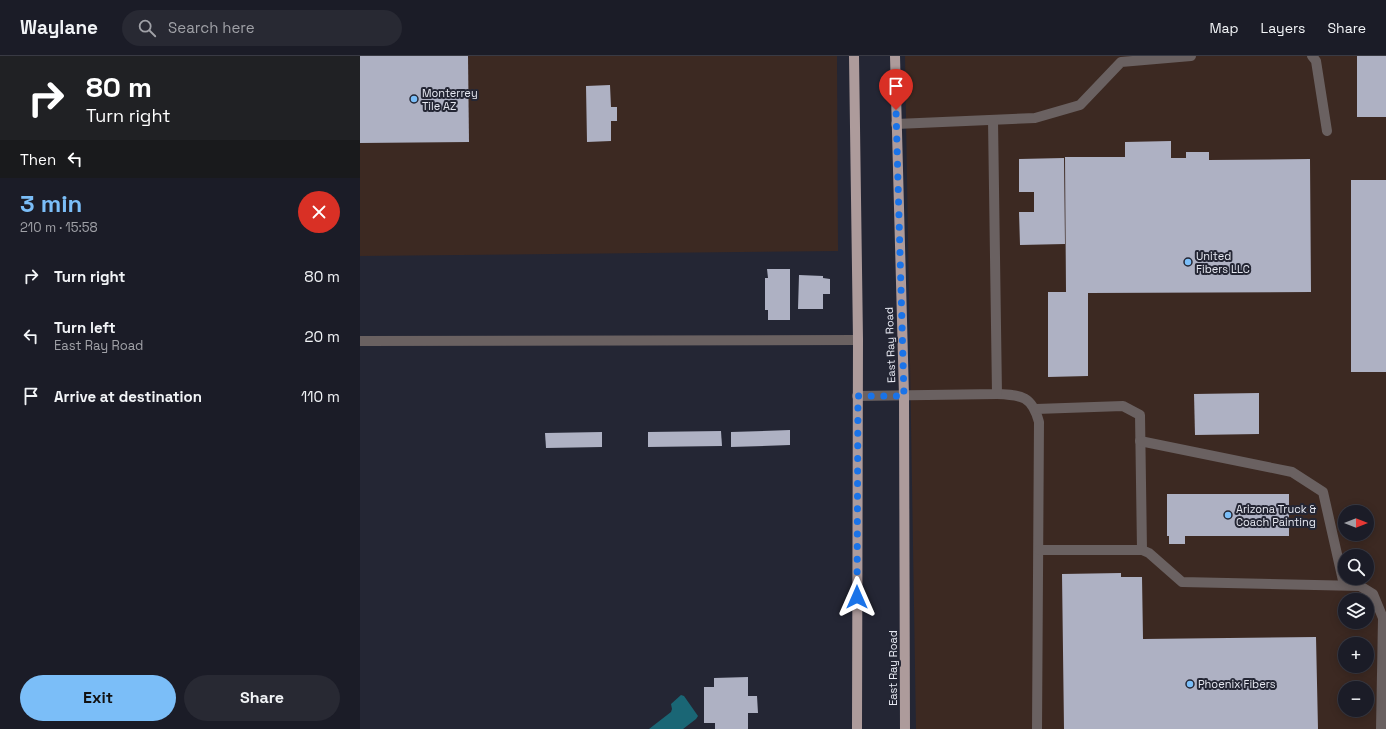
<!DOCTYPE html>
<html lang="en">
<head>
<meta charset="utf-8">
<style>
	:root { --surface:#1b1c27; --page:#282933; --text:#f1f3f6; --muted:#a0a1a7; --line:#393a44; --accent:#7bbef8 }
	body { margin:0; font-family:"Space Grotesk",sans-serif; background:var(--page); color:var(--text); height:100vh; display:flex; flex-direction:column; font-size:15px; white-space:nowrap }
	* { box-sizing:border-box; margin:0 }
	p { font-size:13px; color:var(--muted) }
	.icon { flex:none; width:22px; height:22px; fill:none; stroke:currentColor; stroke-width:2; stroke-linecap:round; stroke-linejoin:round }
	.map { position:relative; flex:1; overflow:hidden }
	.details { display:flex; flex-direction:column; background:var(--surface); width:360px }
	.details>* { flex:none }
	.guide { background:#202124; color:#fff; overflow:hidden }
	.needle { width:26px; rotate:90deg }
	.buttons { position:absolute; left:978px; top:449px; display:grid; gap:8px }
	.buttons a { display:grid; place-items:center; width:36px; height:36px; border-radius:50%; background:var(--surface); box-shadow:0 2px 10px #0003,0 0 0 1px var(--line); font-size:20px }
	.pin { position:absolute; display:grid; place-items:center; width:34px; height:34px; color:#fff; margin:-41px -17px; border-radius:50% 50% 50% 0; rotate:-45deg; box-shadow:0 0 4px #0007 }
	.pin .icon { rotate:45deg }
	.me { position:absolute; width:44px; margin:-22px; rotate:0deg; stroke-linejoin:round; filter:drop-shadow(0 0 3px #0008) }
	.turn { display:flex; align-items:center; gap:14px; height:84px; padding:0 20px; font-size:18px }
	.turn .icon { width:52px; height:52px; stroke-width:2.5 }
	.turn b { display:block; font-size:28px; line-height:34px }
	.then { display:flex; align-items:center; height:38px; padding:0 20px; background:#0003; gap:8px; font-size:15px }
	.round { display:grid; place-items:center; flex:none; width:42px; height:42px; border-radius:21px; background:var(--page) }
	.headline { display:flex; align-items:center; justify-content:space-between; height:68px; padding:0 20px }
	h1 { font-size:24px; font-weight:700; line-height:30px; color:var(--accent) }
	.cta { display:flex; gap:8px; margin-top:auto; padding:8px 20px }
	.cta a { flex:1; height:46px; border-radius:24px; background:var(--accent); color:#111; font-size:16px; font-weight:700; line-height:46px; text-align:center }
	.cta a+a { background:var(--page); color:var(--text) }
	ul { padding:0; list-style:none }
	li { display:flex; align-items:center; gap:12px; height:60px; padding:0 20px }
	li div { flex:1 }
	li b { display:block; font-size:15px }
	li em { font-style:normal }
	header { display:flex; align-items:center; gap:24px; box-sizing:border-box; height:56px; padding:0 20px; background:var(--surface); border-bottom:1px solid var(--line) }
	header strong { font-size:19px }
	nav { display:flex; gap:22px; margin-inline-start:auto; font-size:14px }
	.search { width:280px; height:36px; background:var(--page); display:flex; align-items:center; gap:10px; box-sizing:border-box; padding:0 14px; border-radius:22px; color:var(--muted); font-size:15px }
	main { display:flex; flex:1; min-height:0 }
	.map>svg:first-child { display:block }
	.industrial { fill:#3c2922; fill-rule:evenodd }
	.water { fill:#1a6675 }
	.building { fill:#aeb1c3 }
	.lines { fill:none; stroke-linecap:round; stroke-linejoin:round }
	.service { stroke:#6a6161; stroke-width:10 }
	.primary { stroke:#ad9b9b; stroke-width:10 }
	.route { stroke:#1a73e8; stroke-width:7; stroke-dasharray:0 12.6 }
	.poi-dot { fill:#7bbef8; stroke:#242634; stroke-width:1.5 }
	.labels { text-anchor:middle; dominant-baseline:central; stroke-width:4; stroke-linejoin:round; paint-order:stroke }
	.poi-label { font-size:11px; fill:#e6e8f1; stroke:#242634; text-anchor:start }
	.street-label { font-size:11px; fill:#e6e8f1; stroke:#242634 }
</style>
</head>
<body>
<header>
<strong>Waylane</strong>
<div class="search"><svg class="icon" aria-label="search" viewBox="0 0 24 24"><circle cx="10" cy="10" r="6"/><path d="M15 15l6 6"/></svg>Search here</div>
<nav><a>Map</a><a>Layers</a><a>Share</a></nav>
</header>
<main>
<section class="details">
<div class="guide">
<div class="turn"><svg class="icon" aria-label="right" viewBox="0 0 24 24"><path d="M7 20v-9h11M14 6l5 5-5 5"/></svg><div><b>80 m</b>Turn right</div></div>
<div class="then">Then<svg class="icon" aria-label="left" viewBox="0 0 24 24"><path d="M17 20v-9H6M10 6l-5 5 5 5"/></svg></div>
</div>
<div class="headline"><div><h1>3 min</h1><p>210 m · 15:58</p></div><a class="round" style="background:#d93025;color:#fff"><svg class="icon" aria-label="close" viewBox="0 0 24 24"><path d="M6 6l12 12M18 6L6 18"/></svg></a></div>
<ul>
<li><svg class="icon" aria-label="right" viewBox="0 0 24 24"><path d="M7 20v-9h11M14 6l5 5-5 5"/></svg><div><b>Turn right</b></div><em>80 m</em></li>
<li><svg class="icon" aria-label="left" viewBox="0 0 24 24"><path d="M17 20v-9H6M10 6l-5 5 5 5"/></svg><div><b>Turn left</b><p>East Ray Road</p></div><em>20 m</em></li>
<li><svg class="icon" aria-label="arrive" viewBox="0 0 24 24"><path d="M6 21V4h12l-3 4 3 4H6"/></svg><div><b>Arrive at destination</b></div><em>110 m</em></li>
</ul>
<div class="cta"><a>Exit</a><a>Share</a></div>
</section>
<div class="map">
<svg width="1026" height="673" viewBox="0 0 1026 673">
	<rect width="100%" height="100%" fill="#242634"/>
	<g class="industrial">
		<path d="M0,0H477L478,195L0,200Z"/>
		<path d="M545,0H1026V673H556ZM985,456H1007V478H985ZM985,500H1007V522H985ZM985,544H1007V566H985ZM985,588H1007V610H985ZM985,632H1007V654H985Z"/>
	</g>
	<path class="water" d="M321,639L324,640L338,660L336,663L323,673H289L311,656L312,653L311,648Z"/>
	<g class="building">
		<path d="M0,0H108L109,86L0,87Z"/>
		<rect x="997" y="0" width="29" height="61"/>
		<path d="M250,29L251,51H257V65H251V85L227,86L226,30Z"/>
		<path d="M811,85V102H826V96H849V104L950,103L951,236L728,237V320L688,321V236H706L705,101H765V86Z"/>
		<path d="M704,102L705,188L660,189L659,156H674V136H659V103Z"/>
		<rect x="991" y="124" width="35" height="192"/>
		<path d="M407,213H430V264H408V254H405V222H408Z"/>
		<path d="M439,219L463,220V222L470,223V238H463V253H438Z"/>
		<path d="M899,337V378L835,379L834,338Z"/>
		<path d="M430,374V389L371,391V376Z"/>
		<path d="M361,375L362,390L288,391V376Z"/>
		<path d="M242,376V391L186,392L185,377Z"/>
		<path d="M807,438H929V480H825V488H809V480H807Z"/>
		<path d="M761,517V521H782L783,583L956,581L958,673H704L702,518Z"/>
		<path d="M388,621V640H397L398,657H388V673H355V667H344V631H354V622Z"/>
	</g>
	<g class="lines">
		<g class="service">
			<path d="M952,0L956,5L967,75"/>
			<path d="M536,68L675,62L720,49L761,6L831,0"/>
			<path d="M0,285L498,284"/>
			<path d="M637,338C662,339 672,340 679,366L677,673"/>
			<path d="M497,340L637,338L633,64"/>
			<path d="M676,353L763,350L780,359L782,494"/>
			<path d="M780,385L932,416L963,436L984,529"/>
			<path d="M679,494H782L789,497L822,526L1000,530L1013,538L1023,562L1021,673"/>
		</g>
		<g class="primary">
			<path d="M494,0L498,284L497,673"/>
			<path d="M535,0L544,340L545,673"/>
		</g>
	</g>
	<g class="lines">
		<path class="route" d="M497,541L498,340H544L536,54"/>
	</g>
	<g class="poi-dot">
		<circle cx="54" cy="43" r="4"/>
		<circle cx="828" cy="206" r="4"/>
		<circle cx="868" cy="459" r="4"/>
		<circle cx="830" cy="628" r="4"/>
	</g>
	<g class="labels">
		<g class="poi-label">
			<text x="62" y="37">Monterrey<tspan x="62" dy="13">Tile AZ</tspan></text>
			<text x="836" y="200">United<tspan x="836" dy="13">Fibers LLC</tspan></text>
			<text x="876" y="453">Arizona Truck &amp;<tspan x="876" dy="13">Coach Painting</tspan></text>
			<text x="838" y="628">Phoenix Fibers</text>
		</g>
		<g class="street-label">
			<text transform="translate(530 289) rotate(-92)">East Ray Road</text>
			<text transform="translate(533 612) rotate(-90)">East Ray Road</text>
		</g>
	</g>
</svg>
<div class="buttons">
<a><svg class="needle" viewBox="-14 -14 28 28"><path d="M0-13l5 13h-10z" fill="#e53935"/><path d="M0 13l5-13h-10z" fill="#a0a1a7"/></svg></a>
<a><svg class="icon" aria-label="search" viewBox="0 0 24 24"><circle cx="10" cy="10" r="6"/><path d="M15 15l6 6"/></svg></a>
<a><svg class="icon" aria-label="layers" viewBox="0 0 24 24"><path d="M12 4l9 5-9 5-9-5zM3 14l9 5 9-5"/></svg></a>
<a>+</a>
<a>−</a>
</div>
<div class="pin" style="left:536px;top:54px;background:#d93025"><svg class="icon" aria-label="arrive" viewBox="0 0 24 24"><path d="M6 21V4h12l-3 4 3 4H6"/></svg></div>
<svg class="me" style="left:497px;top:541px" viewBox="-20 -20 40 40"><path d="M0-17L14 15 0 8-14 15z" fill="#1a73e8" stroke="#fff" stroke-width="4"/></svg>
</div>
</main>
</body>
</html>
